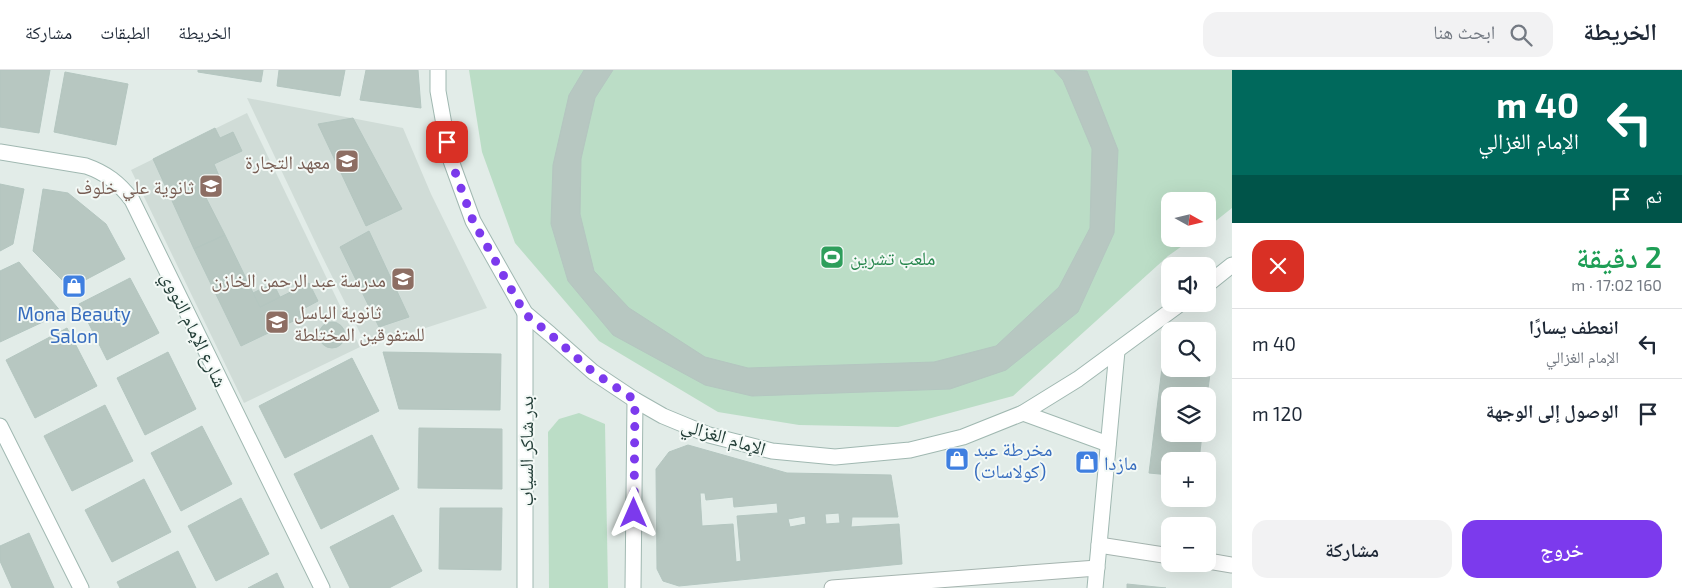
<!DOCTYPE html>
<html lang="ar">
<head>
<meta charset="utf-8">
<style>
	:root { --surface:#fff; --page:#f2f2f3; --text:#1f2937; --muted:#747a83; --line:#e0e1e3; --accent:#7c3aed }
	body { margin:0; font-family:"Exo 2","Noto Naskh Arabic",sans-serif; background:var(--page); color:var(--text); direction:rtl; height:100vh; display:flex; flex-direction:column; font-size:19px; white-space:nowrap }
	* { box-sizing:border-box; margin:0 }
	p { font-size:16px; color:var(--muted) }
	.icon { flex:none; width:28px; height:28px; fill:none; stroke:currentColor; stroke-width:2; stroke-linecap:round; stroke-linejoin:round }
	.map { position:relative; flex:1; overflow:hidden; direction:ltr }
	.side { display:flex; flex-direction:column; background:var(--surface); width:450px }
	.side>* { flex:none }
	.banner { background:#00695c; color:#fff; overflow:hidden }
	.needle { width:32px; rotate:98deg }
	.buttons { position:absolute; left:1161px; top:122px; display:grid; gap:10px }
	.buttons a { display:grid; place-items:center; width:55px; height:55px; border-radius:10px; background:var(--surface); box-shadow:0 5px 20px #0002; font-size:25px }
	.pin { position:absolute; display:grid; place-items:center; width:42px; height:42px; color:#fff; margin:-21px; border-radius:10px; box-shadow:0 2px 8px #0006 }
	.me { position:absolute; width:55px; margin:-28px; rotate:0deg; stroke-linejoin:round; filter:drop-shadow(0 0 4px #0008) }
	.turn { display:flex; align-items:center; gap:18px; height:105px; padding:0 20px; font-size:22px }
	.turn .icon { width:65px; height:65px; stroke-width:2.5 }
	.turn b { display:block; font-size:35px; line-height:42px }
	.then { display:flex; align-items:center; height:48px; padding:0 20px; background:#0003; gap:10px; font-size:19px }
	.round { display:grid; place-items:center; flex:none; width:52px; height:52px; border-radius:15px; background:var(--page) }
	.overview { display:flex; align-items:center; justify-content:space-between; height:85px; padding:0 20px }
	h1 { font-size:30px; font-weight:600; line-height:38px; color:#1e9e55 }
	.action { display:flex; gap:10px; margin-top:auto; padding:10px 20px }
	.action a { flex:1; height:58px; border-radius:15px; background:var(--accent); color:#fff; font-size:20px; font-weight:600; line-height:58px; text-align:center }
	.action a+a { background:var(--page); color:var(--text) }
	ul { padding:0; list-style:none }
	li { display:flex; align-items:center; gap:15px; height:70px; padding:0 20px; border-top:1px solid var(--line) }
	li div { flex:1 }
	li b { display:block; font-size:19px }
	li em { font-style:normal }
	header { display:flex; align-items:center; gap:30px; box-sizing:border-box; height:70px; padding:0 25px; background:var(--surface); border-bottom:1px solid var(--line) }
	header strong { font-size:24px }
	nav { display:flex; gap:28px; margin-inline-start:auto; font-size:18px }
	.search { width:350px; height:45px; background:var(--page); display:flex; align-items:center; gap:12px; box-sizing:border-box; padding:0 18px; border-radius:15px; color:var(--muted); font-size:19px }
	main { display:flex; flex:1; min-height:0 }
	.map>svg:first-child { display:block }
	.built { fill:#d0dcd7 }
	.green { fill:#bbddc6 }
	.building { fill:#b7c7c1; stroke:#b4c6c0; fill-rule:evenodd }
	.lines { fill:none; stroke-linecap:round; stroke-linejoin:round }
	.street-casing { stroke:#a5b4af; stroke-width:17 }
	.secondary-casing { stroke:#a0b8b1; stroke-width:17 }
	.street { stroke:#fff; stroke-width:15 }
	.secondary { stroke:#fff; stroke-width:15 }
	.route { stroke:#7c3aed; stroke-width:9; stroke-dasharray:0 16.2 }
	.labels { text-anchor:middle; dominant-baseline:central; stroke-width:4; stroke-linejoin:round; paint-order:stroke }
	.education-label { font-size:19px; fill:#785e54; stroke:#f3f9f6; text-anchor:end }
	.leisure-label { font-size:19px; fill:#27864d; stroke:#f3f9f6; text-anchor:start }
	.shop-label { font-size:19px; fill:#366cbe; stroke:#f3f9f6; text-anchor:start }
	.street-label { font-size:19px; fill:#223d37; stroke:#f3f9f6 }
</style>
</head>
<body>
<header>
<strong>الخريطة</strong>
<div class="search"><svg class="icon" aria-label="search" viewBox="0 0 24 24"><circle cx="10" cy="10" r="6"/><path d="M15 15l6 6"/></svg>ابحث هنا</div>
<nav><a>الخريطة</a><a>الطبقات</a><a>مشاركة</a></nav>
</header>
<main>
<section class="side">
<div class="banner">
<div class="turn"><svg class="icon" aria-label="left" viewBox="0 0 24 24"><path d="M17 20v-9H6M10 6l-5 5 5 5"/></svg><div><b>40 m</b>الإمام الغزالي</div></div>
<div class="then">ثم<svg class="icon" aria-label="arrive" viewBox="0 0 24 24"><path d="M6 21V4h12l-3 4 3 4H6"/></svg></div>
</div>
<div class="overview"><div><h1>2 دقيقة</h1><p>160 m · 17:02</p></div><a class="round" style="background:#d93025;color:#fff"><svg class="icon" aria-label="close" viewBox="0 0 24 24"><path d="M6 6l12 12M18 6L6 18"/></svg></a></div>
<ul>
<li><svg class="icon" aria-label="left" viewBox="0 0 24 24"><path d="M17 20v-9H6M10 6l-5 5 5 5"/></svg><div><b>انعطف يسارًا</b><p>الإمام الغزالي</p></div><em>40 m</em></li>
<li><svg class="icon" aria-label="arrive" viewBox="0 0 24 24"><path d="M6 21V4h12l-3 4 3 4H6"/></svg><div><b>الوصول إلى الوجهة</b></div><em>120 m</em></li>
</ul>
<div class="action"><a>خروج</a><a>مشاركة</a></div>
</section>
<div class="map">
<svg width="1232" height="518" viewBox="0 0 1232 518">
	<rect width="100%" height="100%" fill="#e2ece8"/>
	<g class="built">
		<path d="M247,28L403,58L431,124L487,238L367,277L319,180Z"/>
		<path d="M247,43L360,277L244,333L131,100Z"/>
	</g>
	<g class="green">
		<path d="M469,0H1232V138L1208,157V131H1170V169H1192L1168,186L1013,326L898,357L799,355L718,342L599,271L515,173L482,82Z"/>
		<path d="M579,343L605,354L608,518H549L548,362L559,349Z"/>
	</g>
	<g class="building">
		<path d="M0,0H50L39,63L0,57Z"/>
		<path d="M198,0H263L261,12L198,2Z"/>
		<path d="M279,0H345L340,26L277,16Z"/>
		<path d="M366,0H418L421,38L360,30Z"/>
		<path d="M584,0H613L595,28L581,89L580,144L594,201L629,238L705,287L748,298L934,292L996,276L1059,217L1090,158L1092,79L1063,10L1054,0L1087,1L1118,80L1114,163L1078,242L1006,300L950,319L752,326L705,315L613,265L568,211L551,154L553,95L569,25Z"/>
		<path d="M65,2L128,14L116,75L54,62Z"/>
		<path d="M353,48L402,139L366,156L318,54Z"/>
		<path d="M215,58L220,68L233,62L242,81L214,94L222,113L203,122L225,165L194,179L153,89Z"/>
		<path d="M0,114L24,119L13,174L0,181Z"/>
		<path d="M43,119L68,123L106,154L125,189L70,218L33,181Z"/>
		<path d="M369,161L409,247L379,257L340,177Z"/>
		<path d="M225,165L260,237L309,213L318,231L303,239L306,245L241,276L194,179Z"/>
		<path d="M19,192L62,243L0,272V201Z"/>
		<path d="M130,208L159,263L107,290L79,234Z"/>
		<path d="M273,213L280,227L260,237L253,223Z"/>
		<circle cx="332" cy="265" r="13"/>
		<path d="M67,258L97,316L35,348L6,290Z"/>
		<path d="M168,282L196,339L145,365L117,308Z"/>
		<path d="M383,282L501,284L500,340L399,339Z"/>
		<path d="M352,288L379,341L285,388L259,336Z"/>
		<path d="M1162,298L1210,304L1207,326H1170V364H1202L1199,391H1170V405L1149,403Z"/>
		<path d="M105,335L133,391L72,421L44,366Z"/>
		<path d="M202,356L232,414L181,441L151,383Z"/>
		<path d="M419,358L502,359V419L418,418Z"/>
		<path d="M372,365L399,419L321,459L294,404Z"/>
		<path d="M688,375L787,403L891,405L898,447H852L851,457L899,454L902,494L679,516L663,511L657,499L656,399L669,382ZM700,423H705L706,430L733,427L734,437L777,433L778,443L737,446L741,491L736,492L733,454L702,456ZM839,443L840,453L826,454L825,444ZM805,446L806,454L790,457L788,449Z"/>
		<path d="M144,409L171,462L112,492L85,440Z"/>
		<path d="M241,428L269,484L216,511L188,456Z"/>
		<path d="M440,438H502L501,500L439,499Z"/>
		<path d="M393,445L422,501L389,518H350L330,477Z"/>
		<path d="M29,463L54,518H12L0,491V476Z"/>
		<path d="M178,481L196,518H120L117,512Z"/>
		<path d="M277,503L284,518H248Z"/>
		<path d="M1127,514L1166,518H1127Z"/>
	</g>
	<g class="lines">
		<g class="street-casing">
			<g id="street">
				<path d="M1099,475L1170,486"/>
				<path d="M1208,491L1232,495"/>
				<path d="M832,518L1097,498"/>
			</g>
		</g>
		<g class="secondary-casing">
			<g id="secondary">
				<path d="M438,0V21L450,88L473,151L525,243L550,264L593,302L635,330L663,346L709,365L772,381L835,387L910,380L963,367L1023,343L1078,309L1180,234"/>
				<path d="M0,82L86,96C106,103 119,113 132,130L322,518"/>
				<path d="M1208,214L1232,195"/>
				<path d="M1023,343L1108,374"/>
				<path d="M0,356L81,518"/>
				<path d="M525,518V243"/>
				<path d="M633,518L635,330"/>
				<path d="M1095,518L1117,281"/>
			</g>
		</g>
		<use href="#street" class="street"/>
		<use href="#secondary" class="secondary"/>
	</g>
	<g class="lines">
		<path class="route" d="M447,72L450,88L473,151L525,244L550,264L593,302L635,330L634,443"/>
	</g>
	<defs>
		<g id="university-square" transform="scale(1.25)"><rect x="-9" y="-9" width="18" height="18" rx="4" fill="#8d6e63" stroke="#f3f9f6"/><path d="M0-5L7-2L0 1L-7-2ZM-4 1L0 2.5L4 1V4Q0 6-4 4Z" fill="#fff"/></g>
		<g id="school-square" transform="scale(1.25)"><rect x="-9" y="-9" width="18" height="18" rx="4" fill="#8d6e63" stroke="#f3f9f6"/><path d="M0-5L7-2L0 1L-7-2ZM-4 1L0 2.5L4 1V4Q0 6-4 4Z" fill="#fff"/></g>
		<g id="stadium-square" transform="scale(1.25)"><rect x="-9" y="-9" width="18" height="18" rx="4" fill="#2e9e5b" stroke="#f3f9f6"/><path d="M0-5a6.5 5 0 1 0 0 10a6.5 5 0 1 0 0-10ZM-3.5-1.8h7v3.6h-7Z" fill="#fff"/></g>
		<g id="shop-square" transform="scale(1.25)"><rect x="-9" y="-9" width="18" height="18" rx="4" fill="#3f7fe0" stroke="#f3f9f6"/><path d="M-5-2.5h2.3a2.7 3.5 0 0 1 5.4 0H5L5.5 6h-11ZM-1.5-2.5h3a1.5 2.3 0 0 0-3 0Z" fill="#fff"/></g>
	</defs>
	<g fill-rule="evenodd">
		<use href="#university-square" x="347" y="91"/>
		<use href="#school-square" x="211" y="116"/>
		<use href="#stadium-square" x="832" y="187"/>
		<use href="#school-square" x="403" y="209"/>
		<use href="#shop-square" x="74" y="216"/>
		<use href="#school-square" x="277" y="252"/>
		<use href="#shop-square" x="957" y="389"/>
		<use href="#shop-square" x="1087" y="392"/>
	</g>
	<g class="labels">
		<g class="education-label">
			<text x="330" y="91">معهد التجارة</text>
			<text x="194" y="116">ثانوية علي خلوف</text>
			<text x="386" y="209">مدرسة عبد الرحمن الخازن</text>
			<text x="294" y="241" text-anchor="start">ثانوية الباسل<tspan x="294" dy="22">للمتفوقين المختلطة</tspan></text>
		</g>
		<g class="leisure-label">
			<text x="850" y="187">ملعب تشرين</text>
		</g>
		<g class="shop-label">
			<text x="74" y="243" text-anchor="middle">Mona Beauty<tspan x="74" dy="22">Salon</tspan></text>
			<text x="974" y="378">مخرطة عبد<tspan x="974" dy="22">(كولاسات)</tspan></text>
			<text x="1104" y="392">مازدا</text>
		</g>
		<g class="street-label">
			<text transform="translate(195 259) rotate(64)">شارع الإمام النووي</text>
			<text transform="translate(724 366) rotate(17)">الإمام الغزالي</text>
			<text transform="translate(525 381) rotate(-90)">بدر شاكر السياب</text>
		</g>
	</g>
</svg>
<div class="buttons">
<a><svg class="needle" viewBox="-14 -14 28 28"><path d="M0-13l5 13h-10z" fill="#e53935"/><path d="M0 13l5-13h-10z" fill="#747a83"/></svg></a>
<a><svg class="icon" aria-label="sound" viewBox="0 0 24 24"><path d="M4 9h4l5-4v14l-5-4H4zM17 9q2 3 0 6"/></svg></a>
<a><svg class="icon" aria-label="search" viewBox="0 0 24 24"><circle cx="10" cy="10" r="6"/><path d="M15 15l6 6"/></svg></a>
<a><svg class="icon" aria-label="layers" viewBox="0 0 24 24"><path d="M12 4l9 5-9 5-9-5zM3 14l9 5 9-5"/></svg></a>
<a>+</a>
<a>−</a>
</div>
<div class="pin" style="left:447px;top:72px;background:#d93025"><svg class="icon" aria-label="arrive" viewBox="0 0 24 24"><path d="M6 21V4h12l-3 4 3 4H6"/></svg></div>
<svg class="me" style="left:634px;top:443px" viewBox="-20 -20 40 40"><path d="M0-17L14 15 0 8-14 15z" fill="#7c3aed" stroke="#fff" stroke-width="4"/></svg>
</div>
</main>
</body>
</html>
